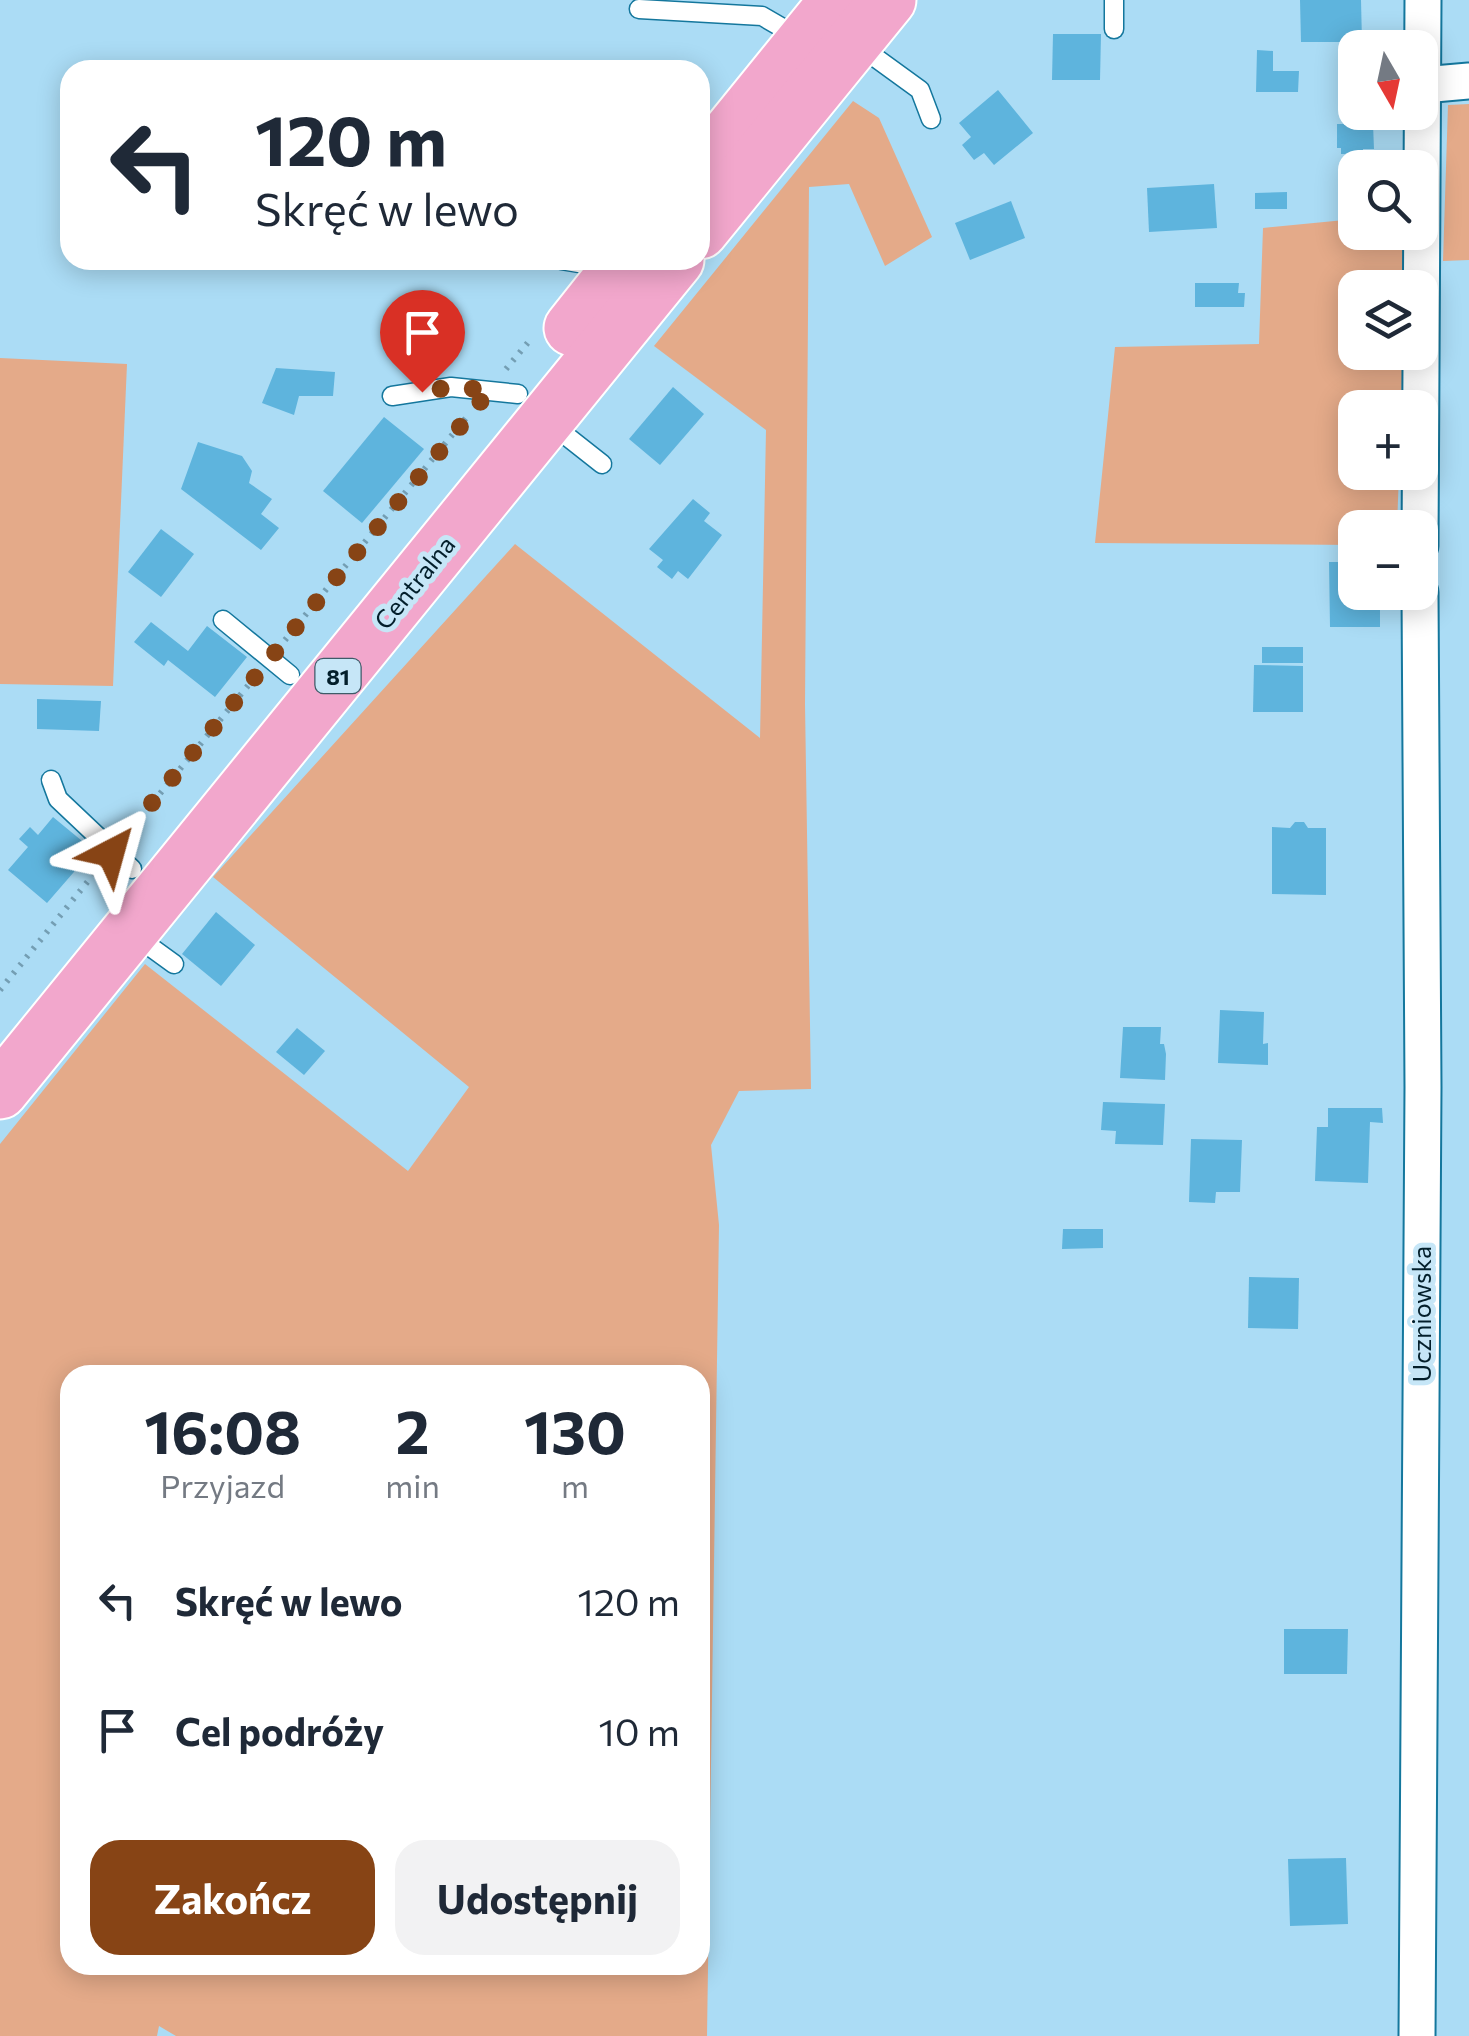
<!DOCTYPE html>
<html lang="pl">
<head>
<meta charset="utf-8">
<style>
	:root { --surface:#fff; --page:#f2f2f3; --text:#1f2937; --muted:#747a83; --accent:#874415 }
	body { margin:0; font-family:Commissioner,sans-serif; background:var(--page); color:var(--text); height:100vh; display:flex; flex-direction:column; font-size:38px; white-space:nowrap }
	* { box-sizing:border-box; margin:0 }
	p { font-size:32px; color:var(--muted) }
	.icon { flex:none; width:55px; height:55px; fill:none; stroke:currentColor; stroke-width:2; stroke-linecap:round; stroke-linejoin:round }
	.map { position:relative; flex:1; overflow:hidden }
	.panel { position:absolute; left:60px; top:1365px; width:650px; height:610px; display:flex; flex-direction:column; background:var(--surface); border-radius:30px; box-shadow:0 5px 25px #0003 }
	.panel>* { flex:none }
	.hud { position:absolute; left:60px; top:60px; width:650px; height:210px; border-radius:30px; box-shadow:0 5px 25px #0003; background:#fff; color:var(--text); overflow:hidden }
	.needle { width:65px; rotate:171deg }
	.buttons { position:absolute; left:1338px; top:30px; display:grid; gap:20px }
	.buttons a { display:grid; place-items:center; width:100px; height:100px; border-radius:20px; background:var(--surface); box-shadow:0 5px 25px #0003; font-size:50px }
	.pin { position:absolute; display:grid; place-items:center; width:85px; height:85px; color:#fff; margin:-102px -42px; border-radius:50% 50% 50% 0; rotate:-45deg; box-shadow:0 0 10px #0007 }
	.pin .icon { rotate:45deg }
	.me { position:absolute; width:110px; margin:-55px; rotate:39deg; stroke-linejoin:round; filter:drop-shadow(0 0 8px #0008) }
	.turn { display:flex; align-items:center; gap:35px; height:210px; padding:0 30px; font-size:45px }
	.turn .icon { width:130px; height:130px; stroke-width:2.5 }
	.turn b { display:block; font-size:70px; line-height:85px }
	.eta { display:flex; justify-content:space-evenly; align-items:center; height:170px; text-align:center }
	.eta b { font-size:60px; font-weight:700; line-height:70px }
	.cta { display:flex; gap:20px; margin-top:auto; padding:20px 30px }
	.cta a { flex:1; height:115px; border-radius:30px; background:var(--accent); color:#fff; font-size:40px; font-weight:700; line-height:115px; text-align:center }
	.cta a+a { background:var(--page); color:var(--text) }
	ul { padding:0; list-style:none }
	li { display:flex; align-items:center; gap:30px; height:130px; padding:0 30px }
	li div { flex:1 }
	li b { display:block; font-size:38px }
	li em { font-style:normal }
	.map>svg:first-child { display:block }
	.green { fill:#e4aa89; fill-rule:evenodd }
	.building { fill:#5eb4dd }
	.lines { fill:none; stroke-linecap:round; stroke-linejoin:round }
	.service-casing { stroke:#14779d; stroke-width:21 }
	.minor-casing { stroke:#14779d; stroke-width:39 }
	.primary-casing { stroke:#fff; stroke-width:59 }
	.path { stroke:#749eb3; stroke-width:6; stroke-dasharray:2.5 8; stroke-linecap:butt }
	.service { stroke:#fff; stroke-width:18 }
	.minor { stroke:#fff; stroke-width:35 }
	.primary { stroke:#f2a7cc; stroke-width:55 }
	.route { stroke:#874415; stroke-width:18; stroke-dasharray:0 32.4 }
	.labels { text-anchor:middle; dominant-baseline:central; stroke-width:10; stroke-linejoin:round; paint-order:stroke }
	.shield { fill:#c6e6f7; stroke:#3e5b68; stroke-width:2.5 }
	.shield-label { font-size:22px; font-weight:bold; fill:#031f2b }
	.street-label { font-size:25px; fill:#031f2b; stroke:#c6e6f7 }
</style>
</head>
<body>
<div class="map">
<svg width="1469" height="2036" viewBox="0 0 1469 2036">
	<rect width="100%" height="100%" fill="#abdcf5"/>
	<g class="green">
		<path d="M853,101L879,118L932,237L885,266L849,184L809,187L805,704L811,1089L739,1091L711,1145L719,1225L707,2036H176L159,2026L157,2036H0V1144L145,964L408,1171L469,1087L213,877L515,544L760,738L766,430L654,346ZM700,1375V1965H70V1375Z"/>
		<path d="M1469,104V260L1443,261L1448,105Z"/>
		<path d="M1355,219V232L1407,233L1405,287L1355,288V352L1403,353L1401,407L1355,408V472L1399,473L1397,527L1355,528V545L1095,543L1115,347L1259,344L1263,228Z"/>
		<path d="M0,358L127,364L113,686L0,684Z"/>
	</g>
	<g class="building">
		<path d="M1300,0H1361L1362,42H1301Z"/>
		<path d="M1053,34H1101L1100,80H1052Z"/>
		<path d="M1257,50L1273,51V71H1299L1298,92H1256Z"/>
		<path d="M998,90L1033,133L994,165L984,153L974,160L962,145L971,137L959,123Z"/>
		<path d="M1337,124H1373L1374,149H1363V154H1341V148H1337Z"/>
		<path d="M1214,184L1217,228L1149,232L1147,188Z"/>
		<path d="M1287,192V209H1255V193Z"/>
		<path d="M1011,201L1025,238L970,260L955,223Z"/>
		<path d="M1195,283H1239L1238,293H1245L1244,307H1195Z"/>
		<path d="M276,368L335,372L333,396H299L294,415L262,403Z"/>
		<path d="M673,387L704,414L660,465L629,439Z"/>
		<path d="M384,417L424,449L362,523L323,491Z"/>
		<path d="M198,442L242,456L252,471L249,483L272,499L261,514L279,528L261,550L181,489Z"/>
		<path d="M693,499L710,513L704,521L722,535L688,579L678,571L672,579L657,567L663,560L649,549Z"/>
		<path d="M161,529L194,554L161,597L128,572Z"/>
		<path d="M1329,562H1355V592H1380V627H1330Z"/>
		<path d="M151,622L188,651L207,626L247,657L215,697L168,660L164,666L134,642Z"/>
		<rect x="1262" y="647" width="41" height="16"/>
		<path d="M1254,665L1303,666V712H1253Z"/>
		<path d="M37,699L101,701L99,731L37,729Z"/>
		<path d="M53,817L93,850L47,903L8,870L28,847L19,839L30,827L38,835Z"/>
		<path d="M1295,822H1304L1308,828H1326V895L1272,894V827L1290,828Z"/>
		<path d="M216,912L255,945L221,986L182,954Z"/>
		<path d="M1220,1010L1264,1012L1263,1044L1268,1043V1065L1218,1063Z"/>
		<path d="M1123,1027H1161L1160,1044H1164L1166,1054L1165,1080L1120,1078Z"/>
		<path d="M297,1028L325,1051L304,1075L276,1052Z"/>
		<path d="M1103,1102L1165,1104L1163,1145L1115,1144L1116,1131L1101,1130Z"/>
		<path d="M1328,1108H1382L1383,1123L1370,1122L1368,1183L1315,1181L1317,1127H1328Z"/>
		<path d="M1191,1139L1242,1140L1240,1192H1216L1215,1203L1189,1202Z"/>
		<path d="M1063,1229H1103V1248L1062,1249Z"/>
		<path d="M1249,1277L1299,1278L1298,1329L1248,1328Z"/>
		<path d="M1284,1629H1348L1347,1674H1284Z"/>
		<path d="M1346,1858L1348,1924L1290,1926L1288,1859Z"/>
	</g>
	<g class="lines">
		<g class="service-casing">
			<g id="service">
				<path d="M639,9L762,16L800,38"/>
				<path d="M1114,29V0"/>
				<path d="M858,45L920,90L931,119"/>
				<path d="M561,260L591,265L609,273"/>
				<path d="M392,396L451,387L518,394"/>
				<path d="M550,423L602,464"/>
				<path d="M223,620L290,675"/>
				<path d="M51,780L58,799L132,869"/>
				<path d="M134,935L174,964"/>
			</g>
		</g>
		<g class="minor-casing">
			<g id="minor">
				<path d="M1423,85L1469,81"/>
				<path d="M1420,546L1423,0"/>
				<path d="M1417,2036L1423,1087L1420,592"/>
			</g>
		</g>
		<g class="primary-casing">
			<g id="primary">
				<path d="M700,170L838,0"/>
				<path d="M700,231L888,0"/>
				<path d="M572,328L626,260"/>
				<path d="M0,1091L676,260"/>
			</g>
		</g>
		<g class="path">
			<path d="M506,369L530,340"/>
			<path d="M285,640L470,413"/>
			<path d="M127,834L255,677"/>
			<path d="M0,990L97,870"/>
		</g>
		<use href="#service" class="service"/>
		<use href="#minor" class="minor"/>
		<use href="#primary" class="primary"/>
	</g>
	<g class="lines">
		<path class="route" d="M111,853L490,390L451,387L422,392"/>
	</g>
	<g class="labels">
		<rect class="shield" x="315.5" y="659" width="45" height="34" rx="8"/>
		<g class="shield-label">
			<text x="338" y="676">81</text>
		</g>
		<g class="street-label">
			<text transform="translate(414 582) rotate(-51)">Centralna</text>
			<text transform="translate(1421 1314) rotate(-90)">Uczniowska</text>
		</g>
	</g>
</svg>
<div class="buttons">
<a><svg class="needle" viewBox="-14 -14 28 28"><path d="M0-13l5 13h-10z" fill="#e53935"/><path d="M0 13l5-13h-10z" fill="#747a83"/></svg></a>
<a><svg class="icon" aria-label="search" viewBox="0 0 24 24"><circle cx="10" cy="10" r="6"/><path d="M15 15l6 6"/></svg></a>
<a><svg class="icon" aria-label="layers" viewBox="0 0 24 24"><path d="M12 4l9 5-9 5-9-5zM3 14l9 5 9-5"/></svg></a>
<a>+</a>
<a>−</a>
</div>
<div class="pin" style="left:422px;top:392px;background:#d93025"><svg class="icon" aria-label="arrive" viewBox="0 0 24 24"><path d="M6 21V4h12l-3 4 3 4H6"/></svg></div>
<svg class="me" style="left:111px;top:853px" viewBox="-20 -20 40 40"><path d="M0-17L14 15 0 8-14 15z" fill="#874415" stroke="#fff" stroke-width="4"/></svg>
<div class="hud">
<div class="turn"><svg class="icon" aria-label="left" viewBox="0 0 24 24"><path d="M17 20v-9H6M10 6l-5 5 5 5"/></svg><div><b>120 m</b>Skręć w lewo</div></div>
</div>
<section class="panel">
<div class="eta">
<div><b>16:08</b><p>Przyjazd</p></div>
<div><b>2</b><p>min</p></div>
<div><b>130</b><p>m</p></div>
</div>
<ul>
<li><svg class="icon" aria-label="left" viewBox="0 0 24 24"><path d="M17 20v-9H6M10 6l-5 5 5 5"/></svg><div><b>Skręć w lewo</b></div><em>120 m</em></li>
<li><svg class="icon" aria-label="arrive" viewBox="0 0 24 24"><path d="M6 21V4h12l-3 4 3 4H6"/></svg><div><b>Cel podróży</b></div><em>10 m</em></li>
</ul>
<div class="cta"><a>Zakończ</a><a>Udostępnij</a></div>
</section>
</div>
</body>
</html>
